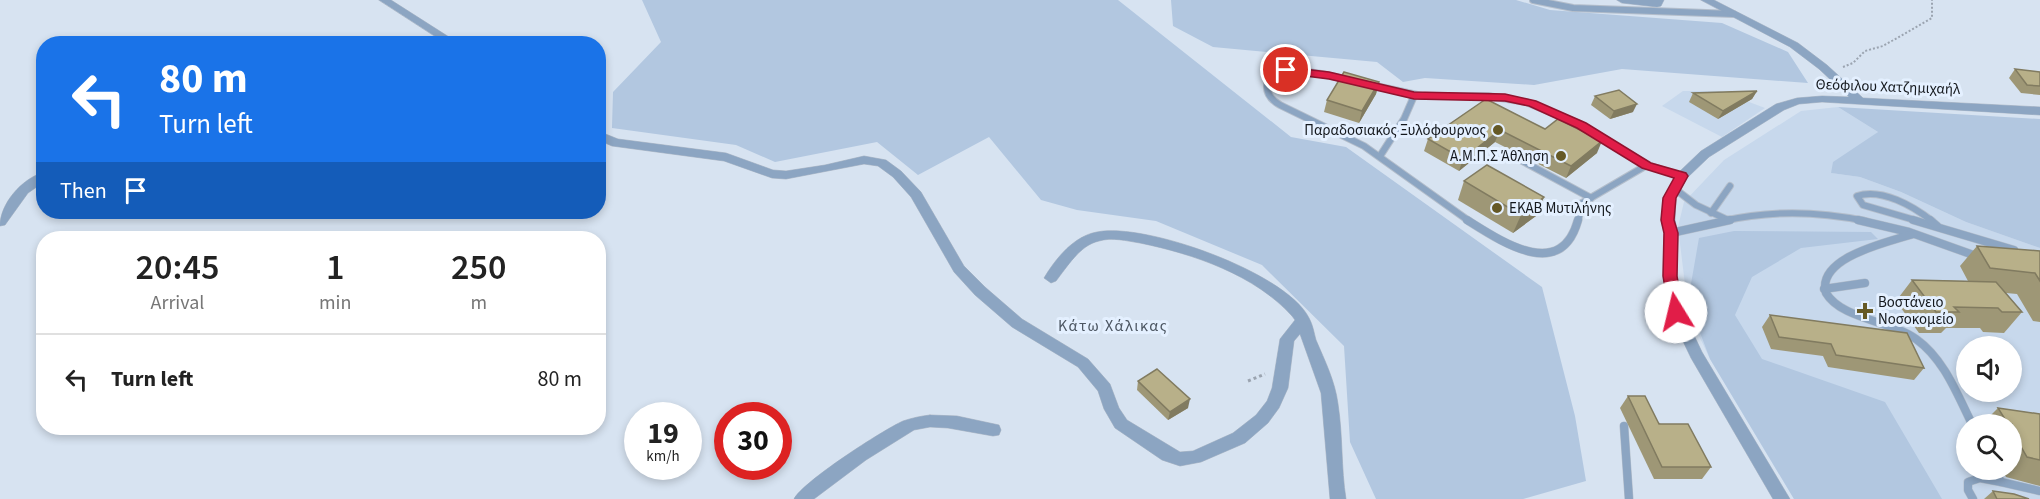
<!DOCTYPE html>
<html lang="en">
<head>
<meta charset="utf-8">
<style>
	:root { --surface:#fff; --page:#f6f6f6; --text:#222; --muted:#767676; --line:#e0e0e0 }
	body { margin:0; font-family:"Source Sans 3",sans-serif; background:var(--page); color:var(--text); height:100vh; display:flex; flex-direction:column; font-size:22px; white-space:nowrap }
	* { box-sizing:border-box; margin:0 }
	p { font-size:20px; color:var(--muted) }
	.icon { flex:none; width:33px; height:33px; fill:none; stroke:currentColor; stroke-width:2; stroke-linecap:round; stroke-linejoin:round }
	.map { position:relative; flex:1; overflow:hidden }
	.details { position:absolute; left:36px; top:231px; width:570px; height:204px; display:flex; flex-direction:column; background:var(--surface); border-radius:24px; box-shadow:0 3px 9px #0003 }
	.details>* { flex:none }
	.hud { position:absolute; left:36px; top:36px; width:570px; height:183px; border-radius:24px; box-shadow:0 3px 9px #0003; background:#1a73e8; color:#fff; overflow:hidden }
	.fabs { position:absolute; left:1956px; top:336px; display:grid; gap:12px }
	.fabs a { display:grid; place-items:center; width:66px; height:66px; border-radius:50%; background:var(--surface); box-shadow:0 3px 9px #0003; font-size:30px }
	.speed { position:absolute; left:624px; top:402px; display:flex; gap:12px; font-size:30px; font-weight:700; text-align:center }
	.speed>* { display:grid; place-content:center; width:78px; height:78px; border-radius:50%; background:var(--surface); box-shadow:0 3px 9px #0003; line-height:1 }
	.speed small { font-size:15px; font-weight:400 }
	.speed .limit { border:9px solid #d22; background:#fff; color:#111 }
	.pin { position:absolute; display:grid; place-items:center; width:51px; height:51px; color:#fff; margin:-26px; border:3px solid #fff; border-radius:50%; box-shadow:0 2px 6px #0007 }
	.me { position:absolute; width:66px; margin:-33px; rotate:351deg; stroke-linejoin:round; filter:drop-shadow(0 0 4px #0008) }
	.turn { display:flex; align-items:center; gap:21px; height:126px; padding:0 24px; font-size:27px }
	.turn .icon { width:78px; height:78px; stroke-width:2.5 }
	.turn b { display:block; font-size:42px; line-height:51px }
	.then { display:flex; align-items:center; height:57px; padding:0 24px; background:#0003; gap:12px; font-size:22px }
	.eta { display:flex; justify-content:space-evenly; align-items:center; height:102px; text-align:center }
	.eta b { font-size:36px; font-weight:600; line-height:42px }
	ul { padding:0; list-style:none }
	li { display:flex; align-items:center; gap:18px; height:90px; padding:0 24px; border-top:2px solid var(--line) }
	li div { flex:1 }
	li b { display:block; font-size:22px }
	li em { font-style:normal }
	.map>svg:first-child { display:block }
	.built { fill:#c7d8ec; fill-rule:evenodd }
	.green { fill:#b2c7e0 }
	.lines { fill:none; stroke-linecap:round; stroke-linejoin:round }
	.lane-far1-casing { stroke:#b4becb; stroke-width:8 }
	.lane-casing { stroke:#b4becb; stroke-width:9 }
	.street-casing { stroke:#b4becb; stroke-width:1 }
	.path-far1 { stroke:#9ba4b0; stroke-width:2; stroke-dasharray:2 2; stroke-linecap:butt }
	.path { stroke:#9ba4b0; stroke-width:3; stroke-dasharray:3 3; stroke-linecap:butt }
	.lane-far1 { stroke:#8ca5c2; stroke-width:6 }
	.lane { stroke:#8ca5c2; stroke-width:8 }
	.street { fill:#8ca5c2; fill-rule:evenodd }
	.wall { fill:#9e9776 }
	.shaded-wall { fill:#817b60 }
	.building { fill:#b8b089; stroke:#817b60; stroke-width:1.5 }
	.route { fill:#e11d48; stroke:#92132f; stroke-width:1.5 }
	.poi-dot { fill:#655926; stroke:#e4f0ff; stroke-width:2 }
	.labels { text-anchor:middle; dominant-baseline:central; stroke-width:6; stroke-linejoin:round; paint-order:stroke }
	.street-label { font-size:15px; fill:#14181d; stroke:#e4f0ff }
	.poi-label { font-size:15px; fill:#14181d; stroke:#e4f0ff; text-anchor:end }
	.neighbourhood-label { font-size:16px; letter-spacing:1.5px; fill:#4c5662; stroke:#e4f0ff }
</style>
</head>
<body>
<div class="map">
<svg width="2040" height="499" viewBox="0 0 2040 499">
	<rect width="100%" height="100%" fill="#d7e3f1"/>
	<g class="built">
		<path d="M1683,91H1720L1765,108L1722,137L1662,106Z"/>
		<path d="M1838,107L1878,132L1831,173L1860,177L1901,192L1966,222L2040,248V499H1794L1710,359L1692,321L1687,301L1678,227L1684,202L1724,160L1801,111ZM1966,346H2012V392H1966ZM1966,424H2012V470H1966Z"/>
	</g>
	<g class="green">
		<path d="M642,0H1118L1291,137L1346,147L1542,287L1575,416L1586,481L1523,499H1376L1350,442L1344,346L1262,265L1156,221L1077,210L1041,200L989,137L918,175L877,142L775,162L736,145L612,128L613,92L661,42Z"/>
		<path d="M1171,0H1516L1550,10L1722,23L1788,52L1808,83L1622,69L1534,85L1425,78L1403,82L1377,62L1213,47L1173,26Z"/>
		<path d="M1838,107L2040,119V248L1966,222L1901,192L1860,177L1831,173L1833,162L1878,132Z"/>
		<path d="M1734,231L1871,232L1878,239L1801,248L1752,277L1735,315L1762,359L1885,402L1942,499H1794L1710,359L1688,301L1699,238Z"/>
	</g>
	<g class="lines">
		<g class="lane-far1-casing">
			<g id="lane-far1">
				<path d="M1533,0L1573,8L1733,14"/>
				<path d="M1348,80C1333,76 1265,59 1267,87C1267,96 1273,101 1280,105L1364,146L1469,221"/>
				<path d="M1371,85L1422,96H1488L1526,102L1580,124L1647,165"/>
				<path d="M1380,156L1404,119L1414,96"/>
				<path d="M1515,157L1591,198"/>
				<path d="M1675,189L1696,205L1728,220"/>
				<path d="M1711,213L1730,186"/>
				<path d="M1578,221L1582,203L1647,165L1682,176"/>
				<path d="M1723,221C1771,210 1817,211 1865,221"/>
				<path d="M1918,221L1863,205L1857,196C1882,188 1913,206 1932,221"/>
			</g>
		</g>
		<g class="lane-casing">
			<g id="lane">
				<path d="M1467,220C1502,242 1561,282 1578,220"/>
				<path d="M1858,220L1909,232L1979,257"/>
				<path d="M1913,220L2014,250"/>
				<path d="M1930,220L1937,226"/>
				<path d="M1671,233L1730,220"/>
				<path d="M1913,234C1889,242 1816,257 1826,293C1841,319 1892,321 1916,339C1944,359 1957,394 1972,424"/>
				<path d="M1824,289L1865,283"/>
				<path d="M1624,426L1629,499"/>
				<path d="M1995,470L2001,482L2040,491"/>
				<path d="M1973,499L1968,490V482L1980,478L2001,482"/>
			</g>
		</g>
		<g class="street-casing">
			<g id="street">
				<path d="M379,0H391L460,44H447Z"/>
				<path d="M1617,0H1664L1661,6L1657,7L1622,3Z"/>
				<path d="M1701,0H1714L1798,43L1827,65L1863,98L2040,107V115L1822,102L1799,104L1784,110L1709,157L1687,178L1676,198L1675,220L1678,233L1677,276L1683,312L1702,352L1790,499H1773L1691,358L1669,312L1663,276L1664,233L1661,220L1664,198L1678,173L1701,151L1776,104L1797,98L1822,96L1849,97L1819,69L1790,47Z"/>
				<path d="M598,131L618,139L726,153L773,170L786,171L825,165L864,156L886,160L901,171L921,192L964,266L985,287L1022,319L1088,359L1110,384L1119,408L1127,420L1180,452L1193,451L1233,433L1256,415L1267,401L1272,388L1280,339L1295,320L1292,316C1255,275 1194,254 1140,243C1127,241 1112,237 1099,241C1080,245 1067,267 1056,281L1051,283L1044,278C1056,258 1074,236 1097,232C1145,222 1287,273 1309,318C1313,325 1314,333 1316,340C1325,361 1335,381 1338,404C1343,436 1341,468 1346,499H1330L1321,393L1300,334L1294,341L1288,388L1279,408L1268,423L1245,443L1201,462L1180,466L1162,460L1115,428L1104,409L1098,391L1078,367L1012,327L975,295L954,272L911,197L893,177L878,166L864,164L786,179L772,178L724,161L612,146L598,140Z"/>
				<path d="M44,172V182L28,193L5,225L0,226C0,204 21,179 44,172Z"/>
				<path d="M240,212H269C263,219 246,219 240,212Z"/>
				<path d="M930,415L957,416L999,425L1001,430L999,435L993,436L948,428L930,427L914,430L866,460L814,499H794C802,482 883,430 903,421C912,418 921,416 930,415Z"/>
			</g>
		</g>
		<path class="path-far1" d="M1843,67L1853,63L1865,51L1883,46L1932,18V0"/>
		<path class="path" d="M1248,381L1265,374"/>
		<use href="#lane-far1" class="lane-far1"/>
		<use href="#lane" class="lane"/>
		<use href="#street" class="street"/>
	</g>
	<g class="wall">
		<path d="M2015,69L2040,72V95L2021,93L2009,78Z"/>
		<path d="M1379,82L1376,94L1359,123L1324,112L1327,100Z"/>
		<path d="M1757,91L1752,99L1718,119L1689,102L1693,93Z"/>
		<path d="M1595,96L1633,112L1610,119L1591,105Z"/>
		<path d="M1486,99L1545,129L1597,153L1566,178L1495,142L1459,171L1424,151L1428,139Z"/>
		<path d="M1464,181L1544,197L1536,216L1513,233L1458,200Z"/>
		<path d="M1977,246L2040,251V322L2033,321L2017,294L2006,293L2022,312L2004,333L1983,332L1980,328H1946L1941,333H1919L1896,301L1912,280L1968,281L1960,266Z"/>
		<path d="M1770,315L1924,368L1914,380L1828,367L1823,356L1771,349L1762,327Z"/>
		<path d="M1138,381L1188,408L1168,420L1137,390Z"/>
		<path d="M1628,396L1711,467L1702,479H1654L1620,408Z"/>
		<path d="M1998,408L2040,414V486L2006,477L2002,470H2012V424H1982Z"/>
		<path d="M1993,491L2029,499H1984Z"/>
	</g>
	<g class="shaded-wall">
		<path d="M1379,82L1376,94L1359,123L1362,111Z"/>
		<path d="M1757,91L1752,99L1718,119L1723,111Z"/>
		<path d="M1637,104L1633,112L1610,119L1614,111Z"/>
		<path d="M1500,130L1495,142L1459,171L1463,159Z"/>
		<path d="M1602,141L1597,153L1566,178L1571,166Z"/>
		<path d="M1544,197L1536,216L1513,233L1521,215Z"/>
		<path d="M1190,399L1188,408L1168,420L1170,412Z"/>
	</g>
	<g class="building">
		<path d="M2015,69L2040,72V86L2027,85Z"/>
		<path d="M1344,72L1379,82L1362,111L1327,100Z"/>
		<path d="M1619,90L1637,104L1614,111L1595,96Z"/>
		<path d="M1757,91L1723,111L1693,93Z"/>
		<path d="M1486,99L1545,129L1558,119L1602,141L1571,166L1500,130L1463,159L1428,139Z"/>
		<path d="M1487,165L1544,197L1521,215L1464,181Z"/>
		<path d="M1977,246L2040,251V281L2035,273L1990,268Z"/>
		<path d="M1912,280L1996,282L2022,312H2002L1998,308L1954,307L1959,312H1936Z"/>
		<path d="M1770,315L1907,333L1924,368L1836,355L1831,344L1779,337Z"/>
		<path d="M1157,369L1190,399L1170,412L1138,381Z"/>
		<path d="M1628,396H1645L1659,424H1688L1711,467H1662Z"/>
		<path d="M1998,408L2040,414V460L2027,457L2012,431V424H2008Z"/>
		<path d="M1993,491L2014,494L2029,499H1997Z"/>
	</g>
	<path class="route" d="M1286,67L1329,72L1414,92L1505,94L1536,101L1586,123L1651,163L1686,173L1688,176L1676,198L1674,220L1678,233L1677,276L1683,312L1681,316H1671L1669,312L1663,276L1664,233L1661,220L1663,198L1674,178L1642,168L1577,128L1529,106L1505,101L1414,99L1329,79L1282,73V68Z"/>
	<g class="poi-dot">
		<circle cx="1498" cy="130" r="6"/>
		<circle cx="1561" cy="156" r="6"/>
		<circle cx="1497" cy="208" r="6"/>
		<path d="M1862 302h6v6h6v6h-6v6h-6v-6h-6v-6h6z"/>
	</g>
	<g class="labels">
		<g class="street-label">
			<text transform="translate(1888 87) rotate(2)">Θεόφιλου Χατζημιχαήλ</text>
		</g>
		<g class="poi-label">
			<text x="1486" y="130">Παραδοσιακός Ξυλόφουρνος</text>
			<text x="1549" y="156">Α.Μ.Π.Σ Άθληση</text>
			<text x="1509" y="208" text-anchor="start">ΕΚΑΒ Μυτιλήνης</text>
			<text x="1878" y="302" text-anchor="start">Βοστάνειο<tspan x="1878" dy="17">Νοσοκομείο</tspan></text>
		</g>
		<g class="neighbourhood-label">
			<text x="1113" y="326">Κάτω Χάλικας</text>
		</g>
	</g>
</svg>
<div class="fabs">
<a><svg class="icon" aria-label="sound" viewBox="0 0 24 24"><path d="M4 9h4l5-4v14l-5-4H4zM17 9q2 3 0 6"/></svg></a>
<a><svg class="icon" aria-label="search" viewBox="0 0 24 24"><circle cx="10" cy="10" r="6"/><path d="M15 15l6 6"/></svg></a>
</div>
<div class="speed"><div>19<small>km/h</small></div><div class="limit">30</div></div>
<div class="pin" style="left:1286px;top:70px;background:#d93025"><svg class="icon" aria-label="arrive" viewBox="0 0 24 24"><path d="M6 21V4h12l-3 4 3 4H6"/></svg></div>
<svg class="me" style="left:1676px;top:312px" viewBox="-20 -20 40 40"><circle r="19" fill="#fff"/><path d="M0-13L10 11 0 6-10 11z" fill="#e11d48"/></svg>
<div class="hud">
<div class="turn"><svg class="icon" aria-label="left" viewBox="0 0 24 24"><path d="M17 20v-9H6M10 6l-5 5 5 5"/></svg><div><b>80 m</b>Turn left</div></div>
<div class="then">Then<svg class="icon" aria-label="arrive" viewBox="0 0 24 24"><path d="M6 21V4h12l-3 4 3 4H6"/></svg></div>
</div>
<section class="details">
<div class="eta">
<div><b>20:45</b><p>Arrival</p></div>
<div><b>1</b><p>min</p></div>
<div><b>250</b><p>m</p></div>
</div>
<ul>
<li><svg class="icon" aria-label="left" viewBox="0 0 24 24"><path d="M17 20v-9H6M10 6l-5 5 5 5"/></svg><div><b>Turn left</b></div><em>80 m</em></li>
</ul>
</section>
</div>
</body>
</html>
